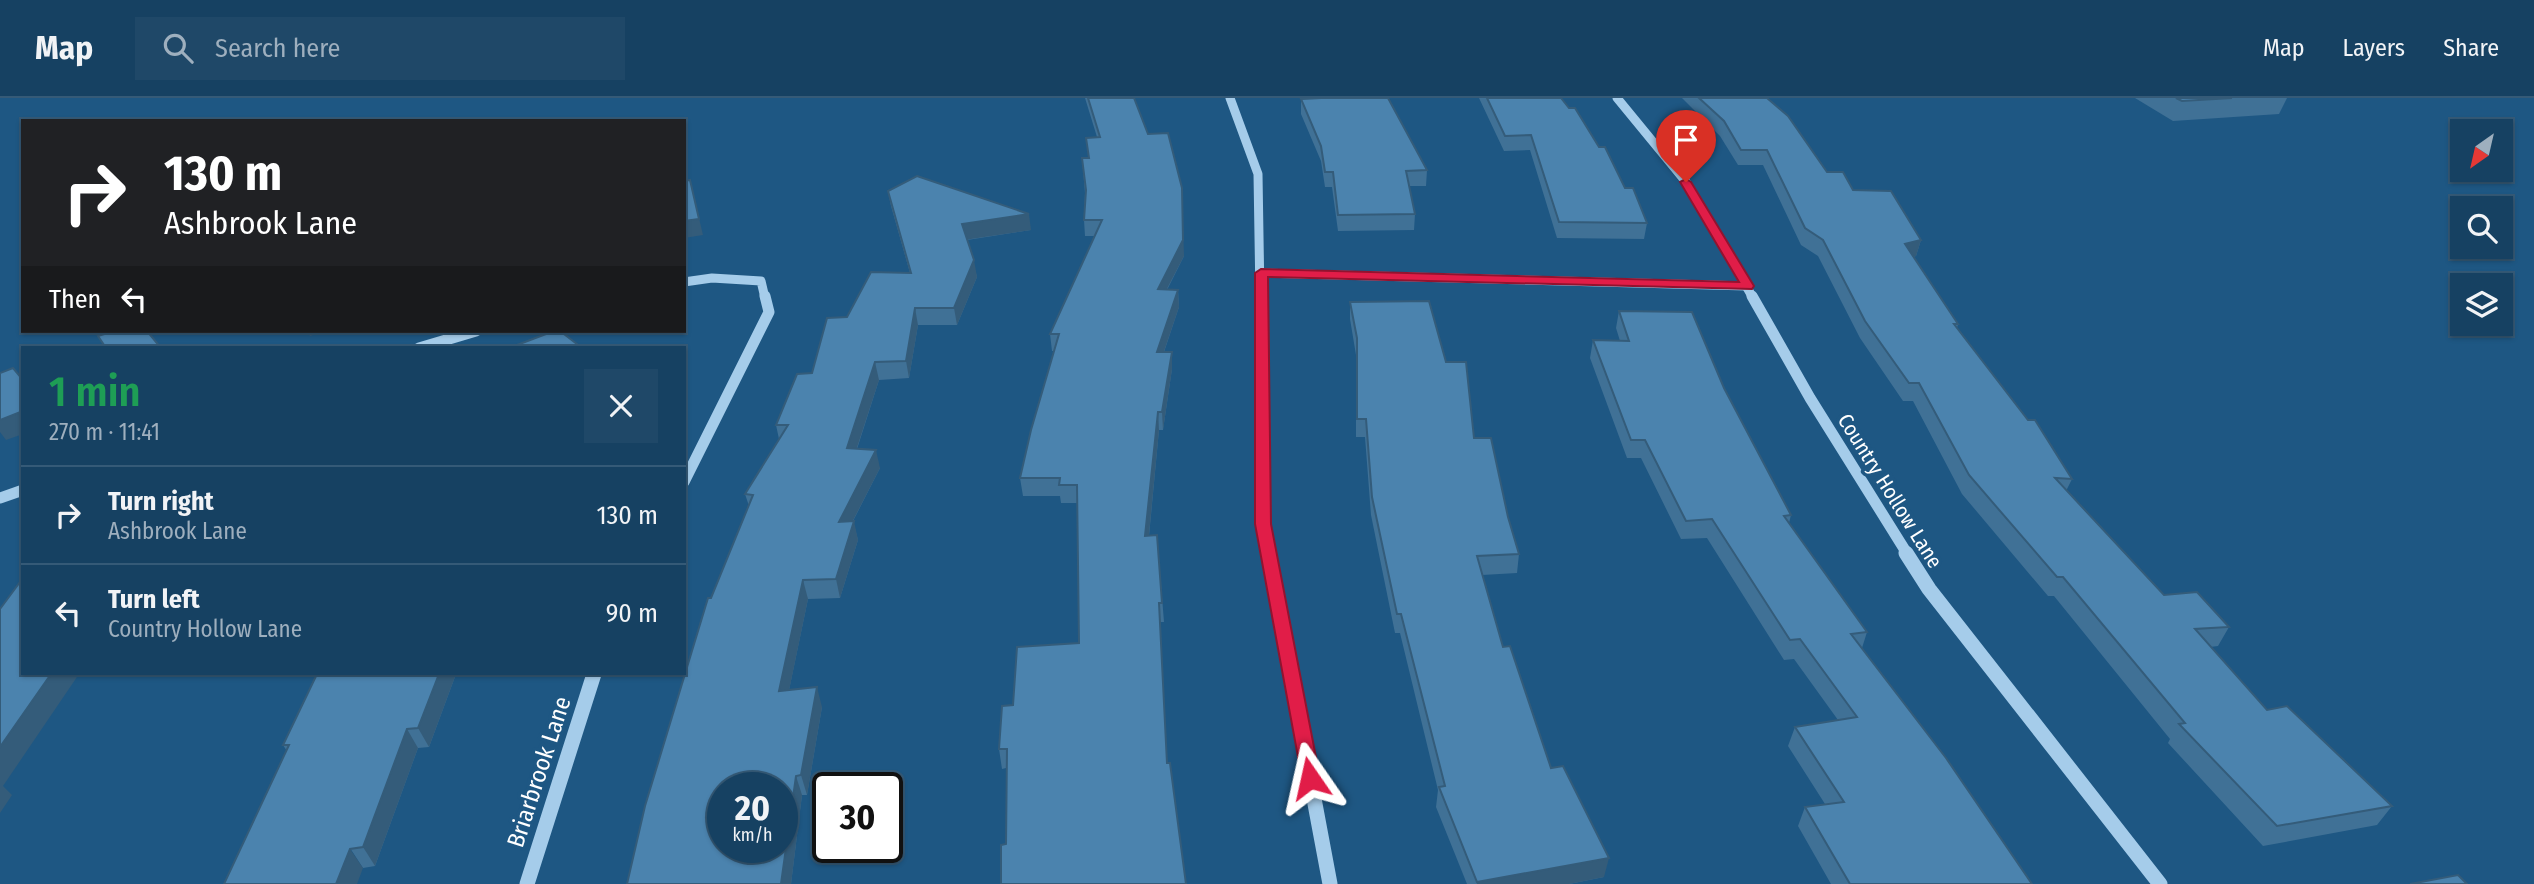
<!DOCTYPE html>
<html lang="en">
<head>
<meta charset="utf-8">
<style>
	:root { --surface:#164162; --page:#1f4868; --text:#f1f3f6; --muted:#9eafbe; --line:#355a77 }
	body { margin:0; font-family:"Fira Sans Condensed",sans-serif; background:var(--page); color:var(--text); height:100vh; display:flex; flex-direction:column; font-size:26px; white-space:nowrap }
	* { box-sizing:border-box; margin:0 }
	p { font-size:23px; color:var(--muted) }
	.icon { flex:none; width:38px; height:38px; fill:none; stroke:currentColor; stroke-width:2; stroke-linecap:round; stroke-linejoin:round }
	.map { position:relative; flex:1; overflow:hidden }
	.details { position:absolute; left:21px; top:248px; width:665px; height:329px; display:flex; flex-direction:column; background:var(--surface); border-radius:0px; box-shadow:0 2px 5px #0004,0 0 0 2px var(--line) }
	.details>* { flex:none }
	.top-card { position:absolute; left:21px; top:21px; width:665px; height:214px; border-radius:0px; box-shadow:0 2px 5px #0004,0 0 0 2px var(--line); background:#202124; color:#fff; overflow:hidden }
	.needle { width:46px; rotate:214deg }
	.tools { position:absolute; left:2450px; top:21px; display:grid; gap:14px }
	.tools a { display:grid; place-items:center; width:63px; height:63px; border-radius:0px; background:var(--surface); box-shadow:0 2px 5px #0004,0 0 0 2px var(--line); font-size:35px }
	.speed { position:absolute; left:707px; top:674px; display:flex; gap:14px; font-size:35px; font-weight:700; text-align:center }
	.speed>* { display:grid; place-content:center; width:91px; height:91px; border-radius:50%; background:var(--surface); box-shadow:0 2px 5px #0004,0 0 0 2px var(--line); line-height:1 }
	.speed small { font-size:18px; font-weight:400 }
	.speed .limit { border:4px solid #111; border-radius:10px; background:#fff; color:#111 }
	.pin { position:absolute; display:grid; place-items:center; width:60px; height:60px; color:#fff; margin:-72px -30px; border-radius:50% 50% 50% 0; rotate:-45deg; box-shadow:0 0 7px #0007 }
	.pin .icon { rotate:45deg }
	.me { position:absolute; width:77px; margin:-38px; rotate:349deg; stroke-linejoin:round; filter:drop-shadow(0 0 5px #0008) }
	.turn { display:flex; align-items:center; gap:24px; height:147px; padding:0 28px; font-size:32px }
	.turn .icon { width:91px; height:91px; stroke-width:2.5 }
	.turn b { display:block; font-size:49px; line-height:60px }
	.then { display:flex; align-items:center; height:66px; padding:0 28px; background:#0003; gap:14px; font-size:26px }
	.round { display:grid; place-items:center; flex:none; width:74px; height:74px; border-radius:0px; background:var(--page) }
	.summary { display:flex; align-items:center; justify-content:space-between; height:119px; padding:0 28px }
	h1 { font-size:42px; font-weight:600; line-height:52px; color:#1e9e55 }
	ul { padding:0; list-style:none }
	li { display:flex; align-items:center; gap:21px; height:98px; padding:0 28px; border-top:2px solid var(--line) }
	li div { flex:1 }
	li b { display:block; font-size:26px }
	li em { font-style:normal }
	header { display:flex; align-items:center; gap:42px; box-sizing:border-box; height:98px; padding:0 35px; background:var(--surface); border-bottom:2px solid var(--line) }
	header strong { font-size:33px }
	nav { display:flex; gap:38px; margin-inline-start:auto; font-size:24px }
	.search { width:490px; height:63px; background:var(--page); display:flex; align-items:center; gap:18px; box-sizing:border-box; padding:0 24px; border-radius:0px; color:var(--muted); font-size:26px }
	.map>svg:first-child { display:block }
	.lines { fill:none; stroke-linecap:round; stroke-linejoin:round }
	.minor-far2 { stroke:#a5ccea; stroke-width:9 }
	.minor-far1 { stroke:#a5ccea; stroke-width:11 }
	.minor { stroke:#a5ccea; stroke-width:15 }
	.wall { fill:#407196 }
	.shaded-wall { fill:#345c7a }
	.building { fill:#4b83ae; stroke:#345c7a; stroke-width:2; fill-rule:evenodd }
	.route { fill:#e11d48; stroke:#92132f; stroke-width:2 }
	.labels { text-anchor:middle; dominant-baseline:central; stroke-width:7; stroke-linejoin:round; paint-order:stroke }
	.street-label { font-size:21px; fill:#fff; stroke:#1e5783 }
	.near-street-label { font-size:24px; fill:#fff; stroke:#1e5783 }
</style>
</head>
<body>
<header>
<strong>Map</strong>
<div class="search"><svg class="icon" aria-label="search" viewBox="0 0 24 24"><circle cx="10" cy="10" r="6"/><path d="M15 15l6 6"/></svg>Search here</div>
<nav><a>Map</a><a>Layers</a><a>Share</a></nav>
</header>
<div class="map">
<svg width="2534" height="786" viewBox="0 0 2534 786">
	<rect width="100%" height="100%" fill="#1e5783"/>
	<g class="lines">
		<g class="minor-far2">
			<path d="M1230,0L1258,76L1260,200"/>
			<path d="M1617,0L1686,84L1753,200"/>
			<path d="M1261,175L1747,188"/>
			<path d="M684,184L712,180L761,183L765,200"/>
		</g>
		<g class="minor-far1">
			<path d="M1260,198L1263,426L1269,457"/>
			<path d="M1752,198L1810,300L1908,457"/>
			<path d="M419,250L476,233"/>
			<path d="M684,384L769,214L765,198"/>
			<path d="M0,400L23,392"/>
		</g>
		<g class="minor">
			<path d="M1268,455L1330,786"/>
			<path d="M1906,455L1929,491L2160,786"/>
			<path d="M527,786L594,576"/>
		</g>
	</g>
	<g class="wall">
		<path d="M1085,0H1134L1184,158L1167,192H1178L1179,209L1164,254L1172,271L1163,332H1159L1149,438L1157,437L1164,524H1160L1006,746V670L1002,671L999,651L1013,607L1079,545L1077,405H1061L1060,398H1023L1020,380L1054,253H1052L1050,236L1095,138H1085L1084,122L1085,95L1082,60H1088L1097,39Z"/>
		<path d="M1479,0H1561L1625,90L1647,125L1644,141L1557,140L1530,52L1504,53Z"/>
		<path d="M1682,0H1767L1827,74L1921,142L1916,158L1913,159L1958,226L1957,230L2072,381L2066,393L2164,497L2229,529L2218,548L2210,549L2267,612L2392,708L2377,727L2263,748L2168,645L2170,641L2054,498H2048L1962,396L1913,303H1903L1860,240L1818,158L1801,147L1763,67H1738L1720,38Z"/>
		<path d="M2135,0H2287L2279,16L2173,23Z"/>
		<path d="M1301,1L1427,72L1426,88H1409L1415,116L1414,132L1338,133L1332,89H1325L1321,63L1301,16Z"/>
		<path d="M888,93L1031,132L967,142L977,179L957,227H918L909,280L879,282L857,351L880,370L853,423L858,442L840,500L808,501L789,592L822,609L807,697H802L791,786H627L711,500L749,408L745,396L779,341L776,327L812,275L847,219L910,175L891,108Z"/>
		<path d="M1350,204L1446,264L1474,340L1508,419L1519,456L1517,475L1482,477L1503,549L1551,670L1604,779L1569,786H1467L1436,709L1438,692L1400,535H1395L1371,417L1365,339H1356V257L1350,221Z"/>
		<path d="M1619,213L1724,290L1791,417L1789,425L1867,534L1862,550L2032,786H1831L1798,728L1805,709L1825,706L1788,648L1795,629L1838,622L1794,561L1784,562L1707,440L1681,441L1641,360H1627L1590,260L1593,242L1620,243L1616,230Z"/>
		<path d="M456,576L429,649L418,650L375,768L363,770L283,647Z"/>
	</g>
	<g class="shaded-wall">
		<path d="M690,82L703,137L684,140V123Z"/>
		<path d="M1182,90L1184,158L1158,208V191Z"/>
		<path d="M1029,116L1031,132L964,142L962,126Z"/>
		<path d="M1921,142L1916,158L1900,162L1905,146Z"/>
		<path d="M974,162L977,179L957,227L954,210Z"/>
		<path d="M1178,192L1179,209L1158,271L1157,254Z"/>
		<path d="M915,210L918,227L909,280L906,263Z"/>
		<path d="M307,233H325L310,238Z"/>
		<path d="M1172,254V271L1163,332L1162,314Z"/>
		<path d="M875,264L879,282L851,368L847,350Z"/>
		<path d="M23,313V336L6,342L0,334V322Z"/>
		<path d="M1158,314L1159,332L1147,457L1145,438Z"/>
		<path d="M876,352L880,370L843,442L839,424Z"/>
		<path d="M854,423L858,442L840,500L836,481Z"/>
		<path d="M803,482L808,501L785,612L779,593Z"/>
		<path d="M51,576H79L3,688L12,697L0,715V649Z"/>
		<path d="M439,576H456L429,649L418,630Z"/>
		<path d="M817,589L822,609L807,697L801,677Z"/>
		<path d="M407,631L418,650L375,768L363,749Z"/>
		<path d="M796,678L802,697L791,786H781Z"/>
		<path d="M350,751L363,770L357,786H336Z"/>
		<path d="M1609,760L1604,779L1569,786H1477V784Z"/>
	</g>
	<g class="building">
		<path d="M1088,0H1134L1148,36L1168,35L1182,90L1183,142L1158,191L1178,192L1157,254H1172L1162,314H1158L1145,438L1157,437L1162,505H1159L1167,665H1170L1186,786H1001V747L1006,746L1007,651H999L1002,608L1013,607L1017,549L1079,545L1077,387H1059L1060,380H1020L1031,332L1059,236H1050L1102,122H1084L1086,92L1082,60H1089L1086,40L1100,39Z"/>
		<path d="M1321,0H1388L1427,72L1406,73L1415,116L1338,117L1333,74H1325L1321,48L1301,1Z"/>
		<path d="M1487,0H1561L1569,10H1575L1599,49H1605L1625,90H1633L1647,125L1559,124L1531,37L1505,38Z"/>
		<path d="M1699,0H1767L1788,18L1827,74H1843L1853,92L1891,93L1921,142L1905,146L1958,226H1954L2028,322H2035L2072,381L2055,380L2164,497L2197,494L2229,529L2195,531L2267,612L2287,608L2392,708L2277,728L2179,626L2185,625L2063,479H2057L1969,377L1919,285H1909L1865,223L1823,142L1805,130L1767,52H1741L1724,23Z"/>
		<path d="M2176,0H2232L2182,3Z"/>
		<path d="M917,78L1029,116L962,126L974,162L954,210H915L906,263L875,264L847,350L876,352L839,424L854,423L836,481L803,482L779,593L817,589L801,677L796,678L781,786H627L645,708L708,500H711L753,397L745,396L788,327H776L797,276L812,275L827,220L847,219L871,174L911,175L888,93ZM723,690H782V749H723Z"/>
		<path d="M690,82L699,121L684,123V83Z"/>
		<path d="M1429,203L1446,264H1466L1474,340H1491L1508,419L1519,456L1477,458L1503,549L1510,548L1551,670L1563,668L1609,760L1477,784L1439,689L1445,688L1401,516H1397L1372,399L1366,321H1357V240L1350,204Z"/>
		<path d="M1619,213L1692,214L1724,290L1791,417L1784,418L1867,534L1851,536L1946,660L2032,786H1850L1805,709L1844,704L1795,629L1857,619L1800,541L1790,542L1712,421L1686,423L1645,342H1631L1593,242L1629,243Z"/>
		<path d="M114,233H147L161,250H98L97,249L104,247L98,238Z"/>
		<path d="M554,233H560L582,250H509Z"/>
		<path d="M13,270L23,282V313L0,322V275Z"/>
		<path d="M23,480V576H51L0,649V511Z"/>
		<path d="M317,576H439L418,630L407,631L363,749L350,751L336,786H224L289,647H283Z"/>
		<path d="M2458,777L2467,786H2410Z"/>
	</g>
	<path class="route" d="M1686,81L1691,84L1754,188L1752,191L1268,179L1271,426L1320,680L1317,686L1310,688L1303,686L1255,426V175L1261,171L1739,184L1680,84Z"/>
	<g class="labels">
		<g class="street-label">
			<text transform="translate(1890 393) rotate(58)">Country Hollow Lane</text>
		</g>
		<g class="near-street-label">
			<text transform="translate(539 674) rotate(-72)">Briarbrook Lane</text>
		</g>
	</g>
</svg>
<div class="tools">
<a><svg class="needle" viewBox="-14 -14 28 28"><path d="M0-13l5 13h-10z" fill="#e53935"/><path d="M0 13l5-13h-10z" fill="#9eafbe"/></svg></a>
<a><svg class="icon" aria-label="search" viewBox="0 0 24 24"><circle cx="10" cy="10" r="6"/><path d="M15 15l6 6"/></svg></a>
<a><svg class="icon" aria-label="layers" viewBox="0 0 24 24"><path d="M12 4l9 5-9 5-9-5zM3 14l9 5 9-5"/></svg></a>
</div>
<div class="speed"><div>20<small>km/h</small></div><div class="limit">30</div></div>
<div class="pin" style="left:1686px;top:84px;background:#d93025"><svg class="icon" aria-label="arrive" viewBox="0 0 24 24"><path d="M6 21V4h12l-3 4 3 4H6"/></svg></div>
<svg class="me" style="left:1310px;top:680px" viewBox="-20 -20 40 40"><path d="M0-17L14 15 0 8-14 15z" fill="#e11d48" stroke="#fff" stroke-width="4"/></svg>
<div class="top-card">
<div class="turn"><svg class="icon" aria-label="right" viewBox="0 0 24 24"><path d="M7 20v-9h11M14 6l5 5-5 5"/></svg><div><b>130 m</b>Ashbrook Lane</div></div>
<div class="then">Then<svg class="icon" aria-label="left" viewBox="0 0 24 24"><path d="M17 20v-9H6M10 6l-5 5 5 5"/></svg></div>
</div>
<section class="details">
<div class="summary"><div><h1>1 min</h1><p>270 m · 11:41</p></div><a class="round"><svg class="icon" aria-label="close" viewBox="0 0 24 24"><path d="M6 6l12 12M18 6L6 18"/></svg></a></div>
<ul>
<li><svg class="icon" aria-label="right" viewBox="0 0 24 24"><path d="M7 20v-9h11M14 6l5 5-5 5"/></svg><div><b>Turn right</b><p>Ashbrook Lane</p></div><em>130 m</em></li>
<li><svg class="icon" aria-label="left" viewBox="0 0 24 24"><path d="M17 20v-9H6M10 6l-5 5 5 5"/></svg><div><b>Turn left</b><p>Country Hollow Lane</p></div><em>90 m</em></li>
</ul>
</section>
</div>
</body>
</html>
